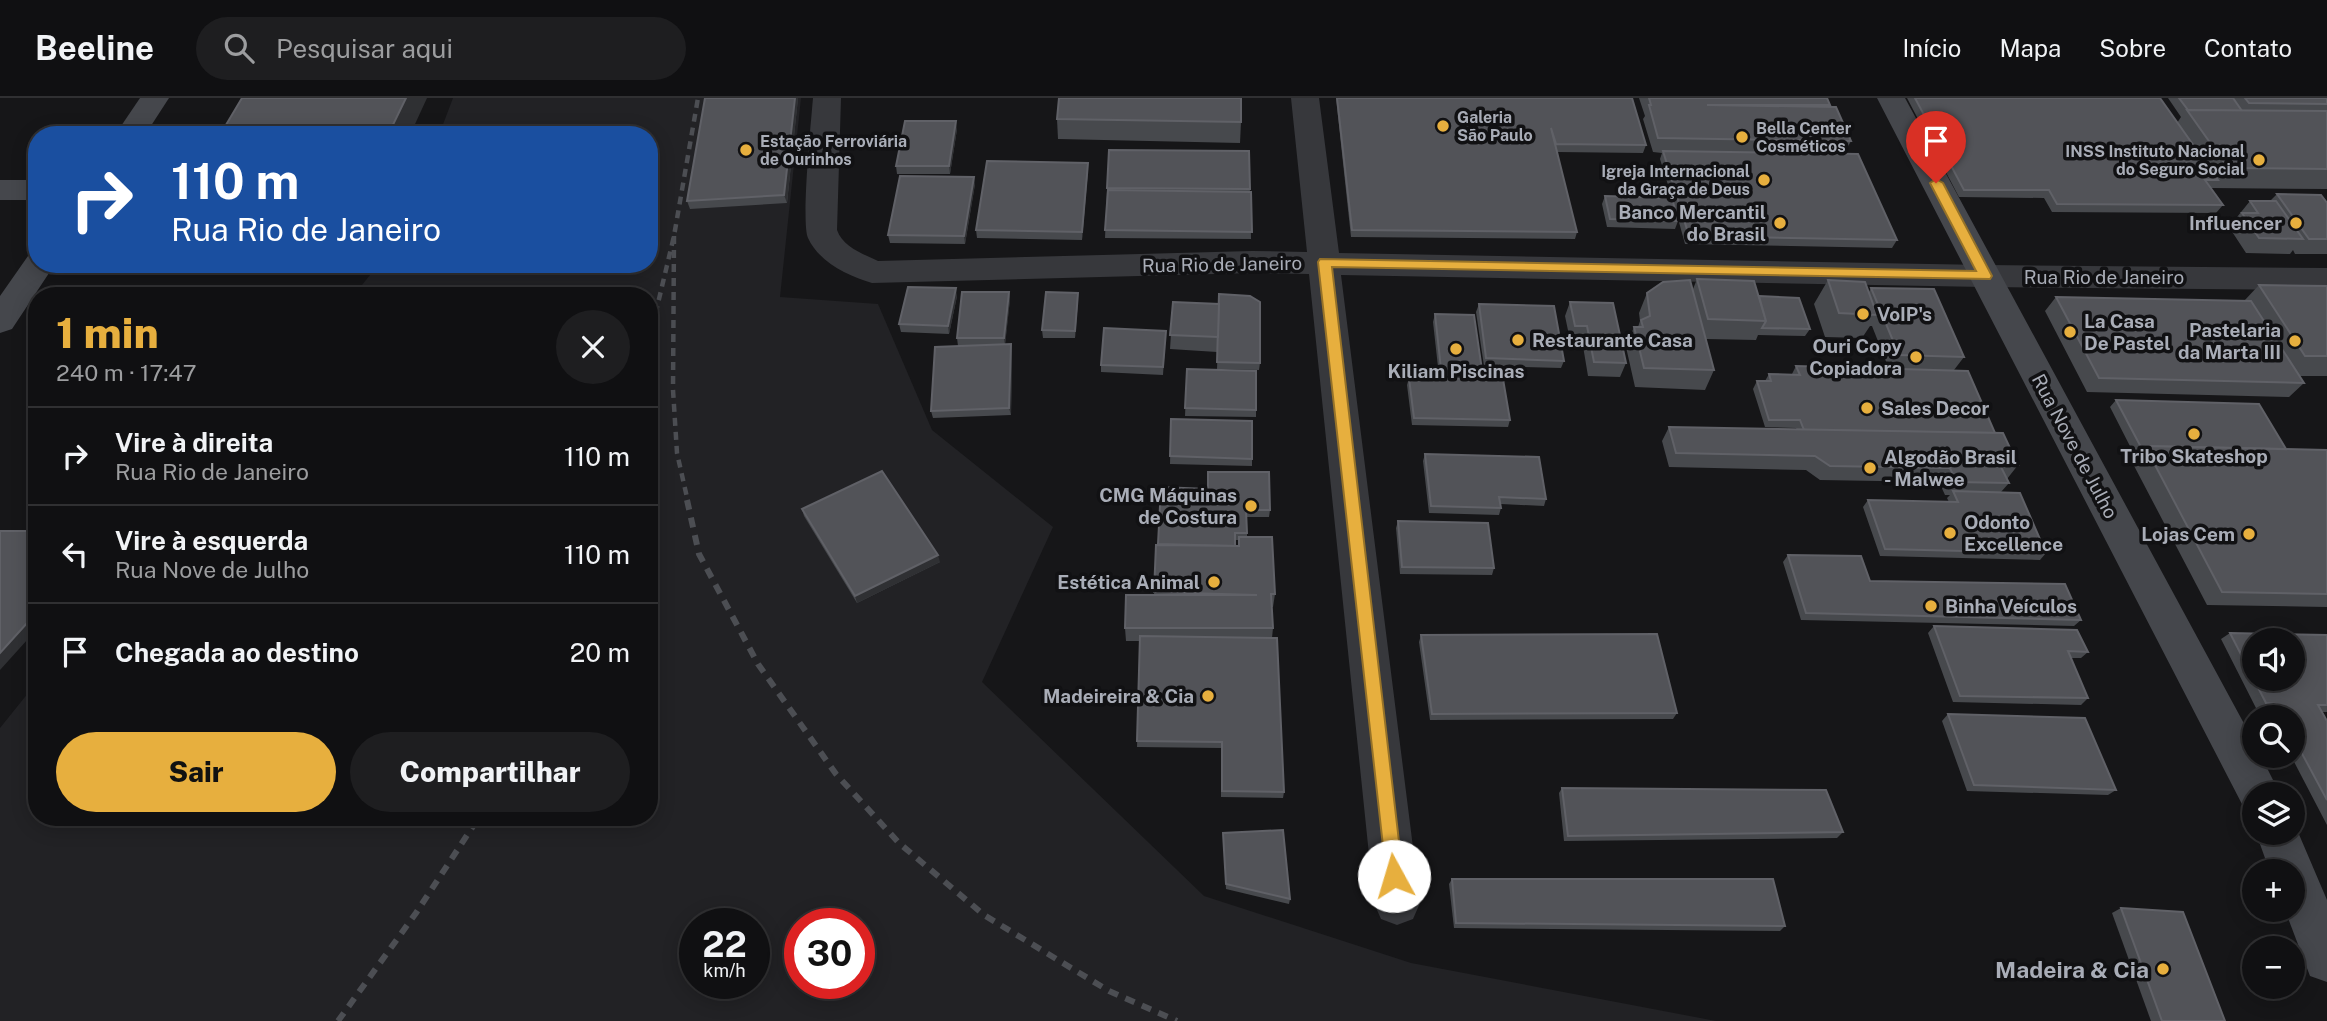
<!DOCTYPE html>
<html lang="pt">
<head>
<meta charset="utf-8">
<style>
	:root { --surface:#101012; --page:#1e1e20; --text:#f1f3f6; --muted:#9c9d9f; --line:#303032; --accent:#e7af3e }
	body { margin:0; font-family:"Public Sans",sans-serif; background:var(--page); color:var(--text); height:100vh; display:flex; flex-direction:column; font-size:26px; white-space:nowrap }
	* { box-sizing:border-box; margin:0 }
	p { font-size:23px; color:var(--muted) }
	.icon { flex:none; width:38px; height:38px; fill:none; stroke:currentColor; stroke-width:2; stroke-linecap:round; stroke-linejoin:round }
	.map { position:relative; flex:1; overflow:hidden }
	.panel { position:absolute; left:28px; top:189px; width:630px; height:539px; display:flex; flex-direction:column; background:var(--surface); border-radius:28px; box-shadow:0 4px 18px #0003,0 0 0 2px var(--line) }
	.panel>* { flex:none }
	.guide { position:absolute; left:28px; top:28px; width:630px; height:147px; border-radius:28px; box-shadow:0 4px 18px #0003,0 0 0 2px var(--line); background:#1a4fa0; color:#fff; overflow:hidden }
	.tools { position:absolute; left:2242px; top:530px; display:grid; gap:14px }
	.tools a { display:grid; place-items:center; width:63px; height:63px; border-radius:50%; background:var(--surface); box-shadow:0 4px 18px #0003,0 0 0 2px var(--line); font-size:35px }
	.speed { position:absolute; left:679px; top:810px; display:flex; gap:14px; font-size:35px; font-weight:700; text-align:center }
	.speed>* { display:grid; place-content:center; width:91px; height:91px; border-radius:50%; background:var(--surface); box-shadow:0 4px 18px #0003,0 0 0 2px var(--line); line-height:1 }
	.speed small { font-size:18px; font-weight:400 }
	.speed .limit { border:10px solid #d22; background:#fff; color:#111 }
	.pin { position:absolute; display:grid; place-items:center; width:60px; height:60px; color:#fff; margin:-72px -30px; border-radius:50% 50% 50% 0; rotate:-45deg; box-shadow:0 0 7px #0007 }
	.pin .icon { rotate:45deg }
	.me { position:absolute; width:77px; margin:-38px; rotate:354deg; stroke-linejoin:round; filter:drop-shadow(0 0 5px #0008) }
	.turn { display:flex; align-items:center; gap:24px; height:147px; padding:0 28px; font-size:32px }
	.turn .icon { width:91px; height:91px; stroke-width:2.5 }
	.turn b { display:block; font-size:49px; line-height:60px }
	.round { display:grid; place-items:center; flex:none; width:74px; height:74px; border-radius:37px; background:var(--page) }
	.headline { display:flex; align-items:center; justify-content:space-between; height:119px; padding:0 28px }
	h1 { font-size:42px; font-weight:800; line-height:52px; color:var(--accent) }
	.cta { display:flex; gap:14px; margin-top:auto; padding:14px 28px }
	.cta a { flex:1; height:80px; border-radius:42px; background:var(--accent); color:#111; font-size:28px; font-weight:800; line-height:80px; text-align:center }
	.cta a+a { background:var(--page); color:var(--text) }
	ul { padding:0; list-style:none }
	li { display:flex; align-items:center; gap:21px; height:98px; padding:0 28px; border-top:2px solid var(--line) }
	li div { flex:1 }
	li b { display:block; font-size:26px }
	li em { font-style:normal }
	header { display:flex; align-items:center; gap:42px; box-sizing:border-box; height:98px; padding:0 35px; background:var(--surface); border-bottom:2px solid var(--line) }
	header strong { font-size:33px }
	nav { display:flex; gap:38px; margin-inline-start:auto; font-size:24px }
	.search { width:490px; height:63px; background:var(--page); display:flex; align-items:center; gap:18px; box-sizing:border-box; padding:0 24px; border-radius:38px; color:var(--muted); font-size:26px }
	.map>svg:first-child { display:block }
	.built { fill:#222225; fill-rule:evenodd }
	.lines { fill:none; stroke-linecap:round; stroke-linejoin:round }
	.street { fill:#37383c; fill-rule:evenodd }
	.secondary { fill:#45474c; fill-rule:evenodd }
	.rail-far1 { stroke:#4c4e53; stroke-width:4.5; stroke-dasharray:8 6; stroke-linecap:butt }
	.rail { stroke:#4c4e53; stroke-width:6; stroke-dasharray:10 8; stroke-linecap:butt }
	.wall { fill:#47494d; fill-rule:evenodd }
	.shaded-wall { fill:#2f3033 }
	.building { fill:#525358; stroke:#606167; stroke-width:2; fill-rule:evenodd }
	.route { fill:#e7af3e; stroke:#967228; stroke-width:2 }
	.poi-dot { fill:#e7af3e; stroke:#111113; stroke-width:2.5 }
	.labels { text-anchor:middle; dominant-baseline:central; stroke-width:7; stroke-linejoin:round; paint-order:stroke }
	.far-poi-label { font-size:16px; font-weight:bold; fill:#a9adb7; stroke:#111113; text-anchor:start }
	.poi-label { font-size:19px; font-weight:bold; fill:#a9adb7; stroke:#111113; text-anchor:end }
	.street-label { font-size:19px; fill:#a9adb7; stroke:#111113 }
	.near-poi-label { font-size:23px; font-weight:bold; fill:#a9adb7; stroke:#111113; text-anchor:end }
</style>
</head>
<body>
<header>
<strong>Beeline</strong>
<div class="search"><svg class="icon" aria-label="search" viewBox="0 0 24 24"><circle cx="10" cy="10" r="6"/><path d="M15 15l6 6"/></svg>Pesquisar aqui</div>
<nav><a>Início</a><a>Mapa</a><a>Sobre</a><a>Contato</a></nav>
</header>
<div class="map">
<svg width="2327" height="923" viewBox="0 0 2327 923">
	<rect width="100%" height="100%" fill="#161618"/>
	<path class="built" d="M453,0H801L780,199L878,206L932,332L1053,429L982,584L1204,798L1411,865L1716,923H0V630L37,584V719H649V198H353L379,166H649V37H439ZM695,826H754V886H695ZM800,826H859V886H800Z"/>
	<g class="lines">
		<path class="street" d="M813,0H841L837,132C843,149 863,156 878,163L1252,153L1307,154L1291,0H1319L1339,155L1985,167L2327,170V192L1985,189L1341,177L1420,805L1413,821L1397,827L1381,821L1374,805L1309,176L1252,175L872,185C848,178 819,164 808,140C801,125 811,24 813,0Z"/>
		<g class="secondary">
			<path d="M140,0H169L145,37H115Z"/>
			<path d="M1877,0H1905L2254,644V658H2261L2280,696H2254V714L2244,710Z"/>
			<rect x="0" y="82" width="37" height="20"/>
			<path d="M37,156V166H55L12,231L0,235V198L28,158Z"/>
			<path d="M2292,720L2327,802V884L2310,878L2285,812H2292V774H2270L2256,735H2292Z"/>
		</g>
		<g class="rail-far1">
			<path d="M674,138L673,292L677,355L688,404"/>
			<path d="M649,243L674,138L698,0"/>
		</g>
		<g class="rail">
			<path d="M687,402L699,456L758,566L836,676L899,745L984,817L1109,893L1177,923"/>
			<path d="M338,923L416,815L479,719"/>
		</g>
	</g>
	<g class="wall">
		<path d="M705,0H798L787,105L690,111L687,103Z"/>
		<path d="M1336,0H1632L1646,47L1643,55L1557,54L1577,134L1575,141L1351,139Z"/>
		<path d="M1639,0H1827L1830,7L1829,9L1851,43L1844,56L1897,142L1892,150L1685,146L1677,117L1678,123L1675,131L1607,129L1602,106L1605,98L1672,100L1660,61L1662,55L1653,54L1643,21L1645,18Z"/>
		<path d="M1907,0H2160L2177,25L2181,19L2168,0H2327V91L2211,90L2223,107L2216,115L2052,114L2044,100L1959,99Z"/>
		<path d="M1057,21L1241,24L1240,45L1058,41Z"/>
		<path d="M957,31L950,76H897L896,68Z"/>
		<path d="M1249,53L1251,141L1105,140L1107,90Z"/>
		<path d="M1088,65V73L1082,142L977,140L976,132Z"/>
		<path d="M975,86L965,146L890,145L888,137Z"/>
		<path d="M2277,96L2327,105V156H2295L2293,152L2290,156L2246,155L2229,129L2250,103H2270Z"/>
		<path d="M1697,181L1759,198L1810,231L1805,238L1758,237L1756,242L1706,241L1714,272L1705,292L1635,289L1626,249L1634,229H1638L1640,223L1639,215L1647,195L1693,191Z"/>
		<path d="M1828,182L1869,194L1871,190L1964,259L1954,272L1995,335L2018,367L2007,381L2009,385L2001,394L2046,455L2040,462L1880,458L1863,409L1868,402L1949,404L1947,400L1950,397H1945L1939,384L1820,382L1806,372L1669,369L1662,343L1669,329L1797,332L1796,330L1765,329L1753,291L1757,283H1765L1769,276L1792,277V276L1796,268L1889,271L1872,228H1870L1862,240L1825,239L1814,206Z"/>
		<path d="M2259,187L2327,188V278H2299L2304,285L2289,299L2087,294L2045,213L2056,199L2244,203Z"/>
		<path d="M1009,194L1010,201L1005,246L1012,254L1011,317L933,320L931,313L975,248H958L957,240Z"/>
		<path d="M957,198L949,236L901,234L899,226Z"/>
		<path d="M1078,203L1075,240H1043L1042,232Z"/>
		<path d="M1173,204L1260,265L1259,272L1217,271L1218,243L1217,254L1170,251Z"/>
		<path d="M1570,204L1626,265L1620,279L1588,278L1582,242H1570L1565,218Z"/>
		<path d="M1479,206L1564,263L1561,270L1484,268L1476,214Z"/>
		<path d="M1435,216L1482,272L1480,279L1439,278L1433,224Z"/>
		<path d="M1166,233L1163,277L1101,274V267Z"/>
		<path d="M1187,271L1256,312V319L1185,318Z"/>
		<path d="M1409,280L1510,322L1508,329L1412,327L1407,287Z"/>
		<path d="M2116,302L2286,351L2327,352V509L2207,507L2131,362L2135,358L2110,309Z"/>
		<path d="M1171,321L1252,361V368L1170,366Z"/>
		<path d="M1425,356L1546,401L1544,408L1501,406V410L1499,417L1429,415L1423,363Z"/>
		<path d="M1161,389L1270,412L1269,419H1247V439L1275,496L1273,509H1272L1273,530L1272,540L1284,694L1283,700L1221,699V650L1137,649L1140,543H1126L1125,530L1154,497L1156,447H1158ZM1235,442H1239L1238,448H1235Z"/>
		<path d="M802,411L940,464L857,505L804,418Z"/>
		<path d="M1398,423L1494,470L1492,477L1400,476L1396,430Z"/>
		<path d="M1788,457L1870,483L2081,522L2074,528L1801,522L1783,464Z"/>
		<path d="M1934,528L2088,554L2081,560H2071L2088,600L2081,607L1953,604L1928,535Z"/>
		<path d="M2230,535L2327,537V614H2322L2327,623V727L2291,658H2292V620H2270L2267,612H2257L2221,541Z"/>
		<path d="M1421,537L1677,615L1673,621L1430,622L1419,544Z"/>
		<path d="M1948,616L2116,692L2108,697L1967,693L1942,623Z"/>
		<path d="M1562,690L1843,734L1837,740L1564,743L1559,695Z"/>
		<path d="M1223,735L1290,801L1289,806L1226,791Z"/>
		<path d="M1452,781L1785,828L1780,833L1454,830L1449,786Z"/>
		<path d="M2121,810L2225,923H2151L2112,815Z"/>
	</g>
	<g class="shaded-wall">
		<path d="M406,0H427L410,37H388Z"/>
		<path d="M795,0H798L787,105L784,97Z"/>
		<path d="M956,23L957,31L950,76L949,68Z"/>
		<path d="M1088,65V73L1082,142V134Z"/>
		<path d="M974,79L975,86L965,146L964,138Z"/>
		<path d="M956,190L957,198L949,236L948,228Z"/>
		<path d="M1009,194L1010,201L1005,248L1004,240Z"/>
		<path d="M1078,195V203L1075,240V233Z"/>
		<path d="M1011,246L1012,254L1011,317L1009,310Z"/>
		<path d="M938,457L940,464L857,505L855,498Z"/>
		<path d="M37,514V531L0,572V555Z"/>
	</g>
	<g class="building">
		<path d="M242,0H406L388,37H220Z"/>
		<path d="M705,0H795L784,97L687,103Z"/>
		<path d="M1059,0H1241V24L1057,21Z"/>
		<path d="M1337,0H1632L1646,47L1556,46L1551,30L1577,134L1352,132Z"/>
		<path d="M1649,0H1827L1830,7H1707L1836,9L1851,43L1658,40L1649,7H1651Z"/>
		<path d="M1915,0H2160L2218,82H2205L2223,107L2057,106L2049,92H1964Z"/>
		<path d="M2179,0H2233L2242,13L2188,12Z"/>
		<path d="M2245,0H2327V6L2249,5Z"/>
		<path d="M2187,12L2327,13V71L2228,70Z"/>
		<path d="M905,23H956L949,68H896Z"/>
		<path d="M1109,52L1249,53L1250,91L1107,90Z"/>
		<path d="M1663,53L1858,56L1897,142L1689,138Z"/>
		<path d="M987,63L1088,65L1082,134L976,132Z"/>
		<path d="M900,78L974,79L964,138L888,137Z"/>
		<path d="M1108,92L1251,94L1252,134L1105,132Z"/>
		<path d="M2277,96L2321,97L2327,105V141H2309Z"/>
		<path d="M1605,98L1672,100L1678,123L1610,121Z"/>
		<path d="M2250,103H2276L2303,141L2259,140L2242,115H2258Z"/>
		<path d="M1697,181L1754,183L1766,223L1708,221Z"/>
		<path d="M1690,182L1714,272L1644,270L1634,229H1643L1641,222L1650,218L1647,195L1663,184Z"/>
		<path d="M1828,182L1865,184L1877,217L1839,215Z"/>
		<path d="M2259,187L2327,188V258H2305Z"/>
		<path d="M908,189L956,190L948,228L899,226Z"/>
		<path d="M1871,190L1934,191L1964,259L1899,257Z"/>
		<path d="M962,194H1009L1004,240H957Z"/>
		<path d="M1046,194L1078,195L1075,233L1042,232Z"/>
		<path d="M1219,196L1250,198L1260,204V265L1217,264Z"/>
		<path d="M1759,198L1799,200L1810,231L1762,230L1766,223Z"/>
		<path d="M2056,199L2251,203L2304,285L2099,280Z"/>
		<path d="M1173,204L1219,206L1218,239L1170,237Z"/>
		<path d="M1570,204L1613,205L1626,265L1594,264L1587,228H1575Z"/>
		<path d="M1479,206L1554,208L1564,263L1486,260Z"/>
		<path d="M1435,216L1474,217L1482,272L1441,271Z"/>
		<path d="M1104,230L1166,233L1163,269L1101,267Z"/>
		<path d="M1011,246L1009,310L931,313L935,249Z"/>
		<path d="M1796,268L1968,273L1995,335L1804,332L1800,322H1769L1757,283H1771L1769,276L1800,277Z"/>
		<path d="M1187,271L1256,273V312L1185,310Z"/>
		<path d="M1409,280L1503,281L1510,322L1414,320Z"/>
		<path d="M2116,302L2259,306L2286,351L2145,348L2142,351Z"/>
		<path d="M1171,321L1252,323V361L1170,358Z"/>
		<path d="M1669,329L2003,335L2018,367H2000L2009,385L1956,384L1950,370L1830,368L1815,358L1676,355Z"/>
		<path d="M2145,348L2327,352V496L2222,494Z"/>
		<path d="M1425,356L1539,359L1546,401L1499,399L1501,410L1431,408Z"/>
		<path d="M882,373L938,457L855,498L802,411Z"/>
		<path d="M1208,374H1269L1270,412H1246L1247,435H1235V448L1158,446L1161,389L1208,391Z"/>
		<path d="M1953,393L2020,395L2046,455L1885,451L1868,402L1958,404Z"/>
		<path d="M1398,423L1488,425L1494,470L1402,469Z"/>
		<path d="M0,433H37V514L0,555Z"/>
		<path d="M1239,439H1272L1275,496H1271L1273,530H1125L1126,497H1257L1154,494L1156,447L1239,448Z"/>
		<path d="M1788,457L1861,458L1870,483L2065,486L2081,522L1806,515Z"/>
		<path d="M1934,528L2077,532L2088,554L2068,553L2088,600L1960,598Z"/>
		<path d="M2230,535L2327,537V607H2318L2327,623V702L2292,637V620H2283L2276,606L2266,605ZM2254,542H2292V581H2254Z"/>
		<path d="M1657,536L1677,615L1432,616L1421,537Z"/>
		<path d="M1140,538L1277,540L1284,694L1222,693V644L1137,643Z"/>
		<path d="M1948,616L2085,620L2116,692L1974,687Z"/>
		<path d="M1562,690L1826,692L1843,734L1568,738Z"/>
		<path d="M1283,732L1290,801L1226,786L1223,735Z"/>
		<path d="M1452,781H1773L1785,828L1456,825Z"/>
		<path d="M2121,810L2183,814L2225,923H2162Z"/>
	</g>
	<path class="route" d="M1936,81L1943,85L1992,178L1990,181L1332,169L1403,778L1401,784L1394,787L1387,784L1318,164L1320,161L1976,173L1930,85Z"/>
	<g class="poi-dot">
		<circle cx="1443" cy="28" r="7"/>
		<circle cx="1742" cy="39" r="7"/>
		<circle cx="746" cy="52" r="7"/>
		<circle cx="2259" cy="62" r="7"/>
		<circle cx="1764" cy="82" r="7"/>
		<circle cx="1780" cy="125" r="7"/>
		<circle cx="2296" cy="125" r="7"/>
		<circle cx="1863" cy="216" r="7"/>
		<circle cx="2070" cy="234" r="7"/>
		<circle cx="1518" cy="242" r="7"/>
		<circle cx="2295" cy="243" r="7"/>
		<circle cx="1456" cy="251" r="7"/>
		<circle cx="1916" cy="259" r="7"/>
		<circle cx="1867" cy="310" r="7"/>
		<circle cx="2194" cy="336" r="7"/>
		<circle cx="1870" cy="370" r="7"/>
		<circle cx="1251" cy="408" r="7"/>
		<circle cx="1950" cy="435" r="7"/>
		<circle cx="2249" cy="436" r="7"/>
		<circle cx="1214" cy="484" r="7"/>
		<circle cx="1931" cy="508" r="7"/>
		<circle cx="1208" cy="598" r="7"/>
		<circle cx="2163" cy="871" r="7"/>
	</g>
	<g class="labels">
		<g class="far-poi-label">
			<text x="1457" y="19">Galeria<tspan x="1457" dy="18">São Paulo</tspan></text>
			<text x="1756" y="30">Bella Center<tspan x="1756" dy="18">Cosméticos</tspan></text>
			<text x="760" y="43">Estação Ferroviária<tspan x="760" dy="18">de Ourinhos</tspan></text>
			<text x="2245" y="53" text-anchor="end">INSS Instituto Nacional<tspan x="2245" dy="18">do Seguro Social</tspan></text>
			<text x="1750" y="73" text-anchor="end">Igreja Internacional<tspan x="1750" dy="18">da Graça de Deus</tspan></text>
		</g>
		<g class="poi-label">
			<text x="1766" y="114">Banco Mercantil<tspan x="1766" dy="22">do Brasil</tspan></text>
			<text x="2282" y="125">Influencer</text>
			<text x="1877" y="216" text-anchor="start">VoIP's</text>
			<text x="2084" y="223" text-anchor="start">La Casa<tspan x="2084" dy="22">De Pastel</tspan></text>
			<text x="2281" y="232">Pastelaria<tspan x="2281" dy="22">da Marta III</tspan></text>
			<text x="1532" y="242" text-anchor="start">Restaurante Casa</text>
			<text x="1902" y="248">Ouri Copy<tspan x="1902" dy="22">Copiadora</tspan></text>
			<text x="1456" y="273" text-anchor="middle">Kiliam Piscinas</text>
			<text x="1881" y="310" text-anchor="start">Sales Decor</text>
			<text x="2194" y="358" text-anchor="middle">Tribo Skateshop</text>
			<text x="1884" y="359" text-anchor="start">Algodão Brasil<tspan x="1884" dy="22">- Malwee</tspan></text>
			<text x="1237" y="397">CMG Máquinas<tspan x="1237" dy="22">de Costura</tspan></text>
			<text x="1964" y="424" text-anchor="start">Odonto<tspan x="1964" dy="22">Excellence</tspan></text>
			<text x="2235" y="436">Lojas Cem</text>
			<text x="1200" y="484">Estética Animal</text>
			<text x="1945" y="508" text-anchor="start">Binha Veículos</text>
			<text x="1194" y="598">Madeireira &amp; Cia</text>
		</g>
		<g class="street-label">
			<text transform="translate(1222 166) rotate(-1)">Rua Rio de Janeiro</text>
			<text x="2104" y="179">Rua Rio de Janeiro</text>
			<text transform="translate(2075 348) rotate(62)">Rua Nove de Julho</text>
		</g>
		<g class="near-poi-label">
			<text x="2149" y="871">Madeira &amp; Cia</text>
		</g>
	</g>
</svg>
<div class="tools">
<a><svg class="icon" aria-label="sound" viewBox="0 0 24 24"><path d="M4 9h4l5-4v14l-5-4H4zM17 9q2 3 0 6"/></svg></a>
<a><svg class="icon" aria-label="search" viewBox="0 0 24 24"><circle cx="10" cy="10" r="6"/><path d="M15 15l6 6"/></svg></a>
<a><svg class="icon" aria-label="layers" viewBox="0 0 24 24"><path d="M12 4l9 5-9 5-9-5zM3 14l9 5 9-5"/></svg></a>
<a>+</a>
<a>−</a>
</div>
<div class="speed"><div>22<small>km/h</small></div><div class="limit">30</div></div>
<div class="pin" style="left:1936px;top:85px;background:#d93025"><svg class="icon" aria-label="arrive" viewBox="0 0 24 24"><path d="M6 21V4h12l-3 4 3 4H6"/></svg></div>
<svg class="me" style="left:1394px;top:778px" viewBox="-20 -20 40 40"><circle r="19" fill="#fff"/><path d="M0-13L10 11 0 6-10 11z" fill="#e7af3e"/></svg>
<div class="guide">
<div class="turn"><svg class="icon" aria-label="right" viewBox="0 0 24 24"><path d="M7 20v-9h11M14 6l5 5-5 5"/></svg><div><b>110 m</b>Rua Rio de Janeiro</div></div>
</div>
<section class="panel">
<div class="headline"><div><h1>1 min</h1><p>240 m · 17:47</p></div><a class="round"><svg class="icon" aria-label="close" viewBox="0 0 24 24"><path d="M6 6l12 12M18 6L6 18"/></svg></a></div>
<ul>
<li><svg class="icon" aria-label="right" viewBox="0 0 24 24"><path d="M7 20v-9h11M14 6l5 5-5 5"/></svg><div><b>Vire à direita</b><p>Rua Rio de Janeiro</p></div><em>110 m</em></li>
<li><svg class="icon" aria-label="left" viewBox="0 0 24 24"><path d="M17 20v-9H6M10 6l-5 5 5 5"/></svg><div><b>Vire à esquerda</b><p>Rua Nove de Julho</p></div><em>110 m</em></li>
<li><svg class="icon" aria-label="arrive" viewBox="0 0 24 24"><path d="M6 21V4h12l-3 4 3 4H6"/></svg><div><b>Chegada ao destino</b></div><em>20 m</em></li>
</ul>
<div class="cta"><a>Sair</a><a>Compartilhar</a></div>
</section>
</div>
</body>
</html>
